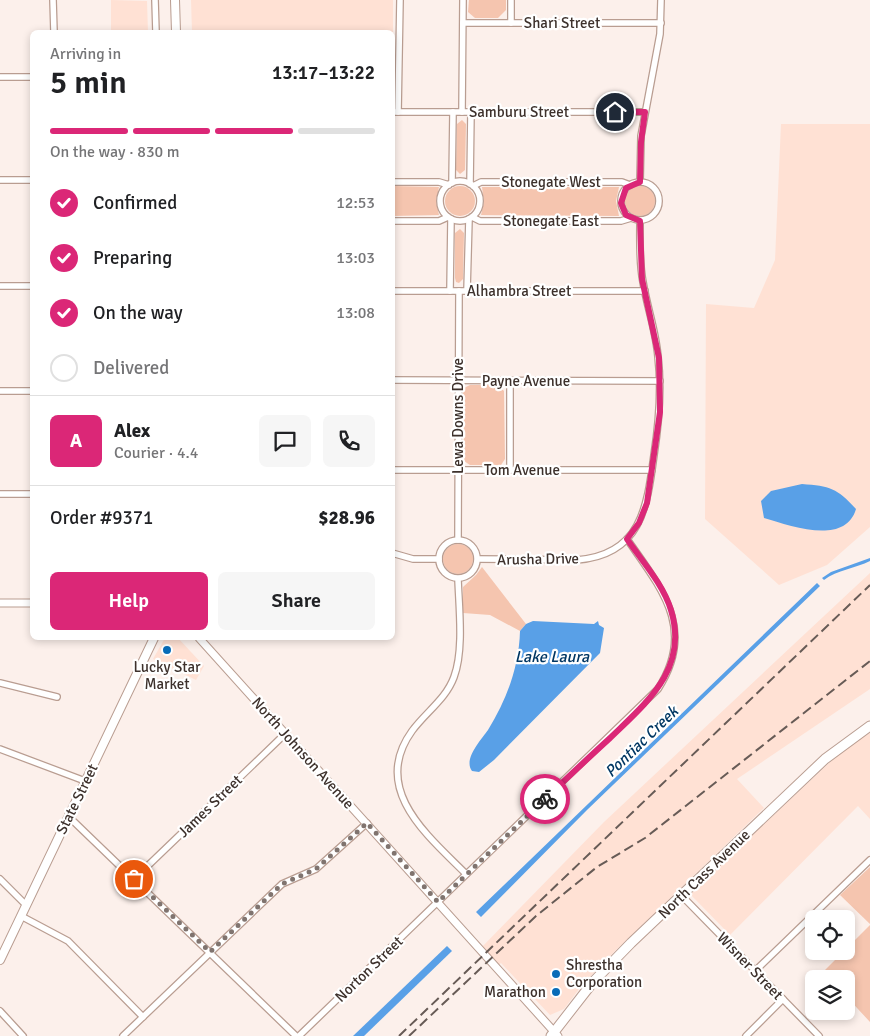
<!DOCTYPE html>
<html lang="en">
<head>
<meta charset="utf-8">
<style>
	:root { --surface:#fff; --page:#f6f6f6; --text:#202124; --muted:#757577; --line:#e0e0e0; --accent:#db2777 }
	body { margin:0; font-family:Signika,sans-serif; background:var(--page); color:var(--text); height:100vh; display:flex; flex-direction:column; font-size:19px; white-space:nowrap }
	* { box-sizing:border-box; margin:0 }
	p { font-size:16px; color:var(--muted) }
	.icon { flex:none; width:28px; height:28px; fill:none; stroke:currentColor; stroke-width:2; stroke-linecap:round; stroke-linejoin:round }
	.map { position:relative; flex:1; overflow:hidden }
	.details { position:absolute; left:30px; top:30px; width:365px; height:610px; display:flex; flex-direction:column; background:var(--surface); border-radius:8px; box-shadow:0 2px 8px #0003 }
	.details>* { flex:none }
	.tools { position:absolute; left:805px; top:910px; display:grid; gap:10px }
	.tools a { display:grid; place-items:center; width:50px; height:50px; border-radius:8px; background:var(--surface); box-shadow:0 2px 8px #0003; font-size:25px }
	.pin { position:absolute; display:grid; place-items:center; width:42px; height:42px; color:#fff; margin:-21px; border:2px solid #fff; border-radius:50%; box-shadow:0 1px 5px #0007 }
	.courier { position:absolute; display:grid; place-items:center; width:50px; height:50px; margin:-25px; border:4px solid #db2777; border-radius:50%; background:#fff; color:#222; box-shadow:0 1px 6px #0007 }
	.overview em { font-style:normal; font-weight:600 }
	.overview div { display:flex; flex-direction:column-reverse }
	.overview { display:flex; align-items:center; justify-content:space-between; height:85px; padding:0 20px }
	h1 { font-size:32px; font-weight:600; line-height:38px }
	.bar { display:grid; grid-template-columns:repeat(4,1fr); gap:8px 5px; align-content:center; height:60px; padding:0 20px }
	.bar i { height:6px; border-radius:4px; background:var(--line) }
	.bar .active { background:var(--accent) }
	.bar p { grid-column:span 4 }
	.line { display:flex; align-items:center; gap:12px; padding:0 20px; border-top:1px solid var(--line) }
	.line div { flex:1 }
	.round { display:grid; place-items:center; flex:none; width:52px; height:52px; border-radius:8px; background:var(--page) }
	ol { padding:0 20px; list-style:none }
	li { display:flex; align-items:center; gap:15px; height:55px }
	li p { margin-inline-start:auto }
	li .icon { padding:5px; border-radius:50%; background:var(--accent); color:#fff; stroke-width:4 }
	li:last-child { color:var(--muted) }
	li i { width:28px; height:28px; border:2px solid var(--line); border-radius:50% }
	.cta { display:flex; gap:10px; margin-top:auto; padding:10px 20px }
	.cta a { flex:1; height:58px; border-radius:8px; background:var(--accent); color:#fff; font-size:20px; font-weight:600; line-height:58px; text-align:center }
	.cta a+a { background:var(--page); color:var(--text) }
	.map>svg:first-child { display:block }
</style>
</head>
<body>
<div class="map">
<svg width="870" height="1036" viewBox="0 0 870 1036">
	<rect width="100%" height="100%" fill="#fcf0eb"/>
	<g fill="#ffe1d4">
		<path d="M111,0l36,1 1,31h-37z"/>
		<path d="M191,0h202v39l-1,-7h-200z"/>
		<path d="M781,124h89v403l-43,38 -48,20 -74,-66 1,-215 48,4 21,-48z"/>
		<path d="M870,573v116l-133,90 27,29 -148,142 -33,34 -19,25 -14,6 -49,-52 -5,4 -16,-18 124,-127z"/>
		<path d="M165,638h13l26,28 -8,14 -43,-21z"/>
		<path d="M870,733v86l-12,-13 -128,129 -40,-41 154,-145z"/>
	</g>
	<g fill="#f5c5af">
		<path d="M469,0h37v10l-8,8h-23l-7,-6z"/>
		<path d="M462,120l4,4 -1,46 -5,4 -4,-4 1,-46z"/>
		<path d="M393,186l46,1 -3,14 3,14 -46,1z"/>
		<circle cx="640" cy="201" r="15"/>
		<circle cx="460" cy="201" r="15"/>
		<path d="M619,187l-3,14 3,15 -138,-1 3,-13 -2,-15z"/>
		<path d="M460,229l4,4 -1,46 -4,4 -3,-1 -1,-4v-45z"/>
		<path d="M470,385h28l6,6 1,68 -4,6h-31l-6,-4 -1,-68 1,-5z"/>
		<circle cx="458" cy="559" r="15"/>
		<path d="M482,567l44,57 -6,7 -30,-16 -27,-2v-26l13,-12z"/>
		<path d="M870,867v57l-30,-29z"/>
		<path d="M870,925v97l-24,-26v-17h-16l-7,-7z"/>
	</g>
	<g fill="#59a0e7">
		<path d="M802,484c28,2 35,4 54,25 -11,37 -65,17 -92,9l-3,-17 10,-10z"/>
		<path d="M870,558v3c-14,7 -33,9 -46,19l-2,-2 9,-6z"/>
		<path d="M817,583l3,3 -233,224 -106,107 -5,-5z"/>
		<path d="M533,621l61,3 4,-3 1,4 5,3 -4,25 -106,107 -15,12 -7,-1c-9,-12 9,-31 16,-41 19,-31 31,-63 32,-99l6,-7z"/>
		<path d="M447,946l5,5 -88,85h-11z"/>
	</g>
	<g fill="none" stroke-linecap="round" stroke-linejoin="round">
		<defs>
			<g id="minor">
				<path d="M53,0l1,32"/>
				<path d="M155,0l1,32"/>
				<path d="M463,23h198"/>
				<path d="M511,23v-23"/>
				<path d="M0,77h32"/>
				<path d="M392,112h253"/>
				<path d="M398,112l2,-112"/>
				<path d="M462,112l1,-112"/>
				<path d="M0,180h32"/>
				<circle cx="460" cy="201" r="20"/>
				<circle cx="640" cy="201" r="19"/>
				<path d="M392,182h47l10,3"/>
				<path d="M640,182l1,-46 19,-102 1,-34"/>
				<path d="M452,183l1,-71"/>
				<path d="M470,184l1,-72"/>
				<path d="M473,186l8,-4h141l8,3"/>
				<path d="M472,217l8,4h141l10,-3"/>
				<path d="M392,221h47l9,-4"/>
				<path d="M0,286h32"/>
				<path d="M392,291h253"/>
				<path d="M450,291l1,-72"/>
				<path d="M467,291l2,-72"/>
				<path d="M392,380l268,1"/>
				<path d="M510,381v89"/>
				<path d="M0,391h32"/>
				<path d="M392,470h260"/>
				<path d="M0,494h32"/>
				<circle cx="458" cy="559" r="19"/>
				<path d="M458,540l1,-249"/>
				<path d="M392,553l21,6h26"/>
				<path d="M478,559l99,1c64,-5 70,-52 77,-105 5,-33 8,-65 4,-98 -2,-26 -11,-50 -15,-75 -4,-20 -3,-41 -3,-61"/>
				<path d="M458,579c1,29 6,71 -4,98 -8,22 -28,35 -42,54 -42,58 16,105 54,143"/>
				<path d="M0,683l57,14"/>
				<path d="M0,749l85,32"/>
				<path d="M68,816l228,220"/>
				<path d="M0,879l26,26"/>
				<path d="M134,879l152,-146"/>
				<path d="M682,896l137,140"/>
				<path d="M21,916l47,25 75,76"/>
				<path d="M755,971l115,-111"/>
				<path d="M0,1011l23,25"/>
				<path d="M123,1036l159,-152 34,-15 51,-46"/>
				<path d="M299,1036l359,-347c39,-60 3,-101 -31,-150"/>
				<path d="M746,1036l37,-37"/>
			</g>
			<g id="tertiary">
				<path d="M0,603h32"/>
				<path d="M199,638l359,398"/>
			</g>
			<g id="secondary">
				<path d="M175,0l1,32"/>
				<path d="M0,960l154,-322"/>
			</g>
			<path id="primary" d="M551,1036l42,-54 38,-39 194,-184 45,-33"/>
		</defs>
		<use href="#minor" stroke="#b99d91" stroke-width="8"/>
		<use href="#tertiary" stroke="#b99d91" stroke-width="9"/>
		<use href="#secondary" stroke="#b99d91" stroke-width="10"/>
		<use href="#primary" stroke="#b99d91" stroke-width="11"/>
		<use href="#minor" stroke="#fff" stroke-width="5.5"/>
		<use href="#tertiary" stroke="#fff" stroke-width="7"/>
		<use href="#secondary" stroke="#fff" stroke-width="8"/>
		<use href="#primary" stroke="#fff" stroke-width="9"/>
		<g stroke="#675b56" stroke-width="2" stroke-dasharray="10 5" stroke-linecap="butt">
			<path d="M399,1036l471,-451"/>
			<path d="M409,1036l127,-120 61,-49 48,-29 225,-177"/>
		</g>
	</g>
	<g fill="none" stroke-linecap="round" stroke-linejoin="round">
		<path stroke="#80746f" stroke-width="5" stroke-dasharray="0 9" d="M134,879l76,73 72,-68 34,-15 51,-46 71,79 107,-103"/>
		<path stroke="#db2777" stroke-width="6" d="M545,799c21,-20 42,-40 64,-60 38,-37 80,-70 62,-129 -8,-26 -29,-49 -44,-71l12,-16 8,-20 13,-91 -1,-54 -17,-79 -2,-58 -14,-6 -5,-12 5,-15 14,-6 1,-40 4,-30h-30"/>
	</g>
	<g fill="#096cb8" stroke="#fff" stroke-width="2">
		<circle cx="167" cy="650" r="5"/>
		<circle cx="556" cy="974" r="5"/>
		<circle cx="556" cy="992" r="5"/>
	</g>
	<g text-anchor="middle" stroke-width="4.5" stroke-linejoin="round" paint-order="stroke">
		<g font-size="15" fill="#3d312c" stroke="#fff">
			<text x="562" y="28">Shari Street</text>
			<text x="519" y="117">Samburu Street</text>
			<text x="551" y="187">Stonegate West</text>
			<text x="551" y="226">Stonegate East</text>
			<text x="519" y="296">Alhambra Street</text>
			<text x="526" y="386">Payne Avenue</text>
			<text transform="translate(458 416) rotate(-90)" y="5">Lewa Downs Drive</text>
			<text x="522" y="475">Tom Avenue</text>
			<text transform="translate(538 559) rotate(-1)" y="5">Arusha Drive</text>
			<text transform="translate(303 753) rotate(48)" y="5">North Johnson Avenue</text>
			<text transform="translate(77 799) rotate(-64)" y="5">State Street</text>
			<text transform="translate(210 806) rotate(-44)" y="5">James Street</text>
			<text transform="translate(704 874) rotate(-44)" y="5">North Cass Avenue</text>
			<text transform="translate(750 966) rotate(46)" y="5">Wisner Street</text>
			<text transform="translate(369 969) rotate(-44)" y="5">Norton Street</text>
		</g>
		<g font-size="15" fill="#3d312c" stroke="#fff">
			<text x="167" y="672">Lucky Star<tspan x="167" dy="17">Market</tspan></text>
			<text x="566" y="970" text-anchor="start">Shrestha<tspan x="566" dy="17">Corporation</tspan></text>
			<text x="546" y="997" text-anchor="end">Marathon</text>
		</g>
		<g font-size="16" font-style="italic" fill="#003662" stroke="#fff">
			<text x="552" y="662">Lake Laura</text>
			<text transform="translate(641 741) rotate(-44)" y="6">Pontiac Creek</text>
		</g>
	</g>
</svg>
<div class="tools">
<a><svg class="icon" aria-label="locate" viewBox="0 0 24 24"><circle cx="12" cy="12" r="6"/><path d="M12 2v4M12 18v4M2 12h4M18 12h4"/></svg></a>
<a><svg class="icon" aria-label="layers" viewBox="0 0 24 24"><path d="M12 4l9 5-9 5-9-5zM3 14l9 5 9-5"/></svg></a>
</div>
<div class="pin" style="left:134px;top:879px;background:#ea580c"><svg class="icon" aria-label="bag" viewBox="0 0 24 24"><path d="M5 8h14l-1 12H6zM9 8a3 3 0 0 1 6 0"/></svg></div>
<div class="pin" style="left:615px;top:112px;background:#1f2937"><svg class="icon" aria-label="home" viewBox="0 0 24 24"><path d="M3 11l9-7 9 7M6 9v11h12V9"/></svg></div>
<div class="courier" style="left:545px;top:799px"><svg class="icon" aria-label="bike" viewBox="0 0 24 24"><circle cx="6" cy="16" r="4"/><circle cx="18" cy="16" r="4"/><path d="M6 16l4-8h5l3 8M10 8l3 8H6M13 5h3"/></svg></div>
<section class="details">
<div class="overview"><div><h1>5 min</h1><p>Arriving in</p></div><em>13:17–13:22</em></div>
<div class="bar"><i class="active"></i><i class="active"></i><i class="active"></i><i></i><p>On the way · 830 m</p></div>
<ol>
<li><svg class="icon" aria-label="check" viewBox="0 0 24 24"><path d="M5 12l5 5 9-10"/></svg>Confirmed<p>12:53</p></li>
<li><svg class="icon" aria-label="check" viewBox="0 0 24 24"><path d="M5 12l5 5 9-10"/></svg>Preparing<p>13:03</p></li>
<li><svg class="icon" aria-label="check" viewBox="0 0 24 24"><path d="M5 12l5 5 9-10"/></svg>On the way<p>13:08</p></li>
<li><i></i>Delivered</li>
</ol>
<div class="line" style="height:90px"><b class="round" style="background:var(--accent);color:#fff">A</b><div><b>Alex</b><p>Courier · 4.4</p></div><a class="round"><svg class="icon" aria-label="chat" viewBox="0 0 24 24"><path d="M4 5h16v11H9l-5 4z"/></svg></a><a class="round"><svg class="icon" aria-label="phone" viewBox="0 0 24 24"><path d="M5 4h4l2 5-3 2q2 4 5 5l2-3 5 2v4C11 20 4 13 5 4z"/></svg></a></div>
<div class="line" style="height:65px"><div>Order #9371</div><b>$28.96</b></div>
<div class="cta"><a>Help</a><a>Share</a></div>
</section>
</div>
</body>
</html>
